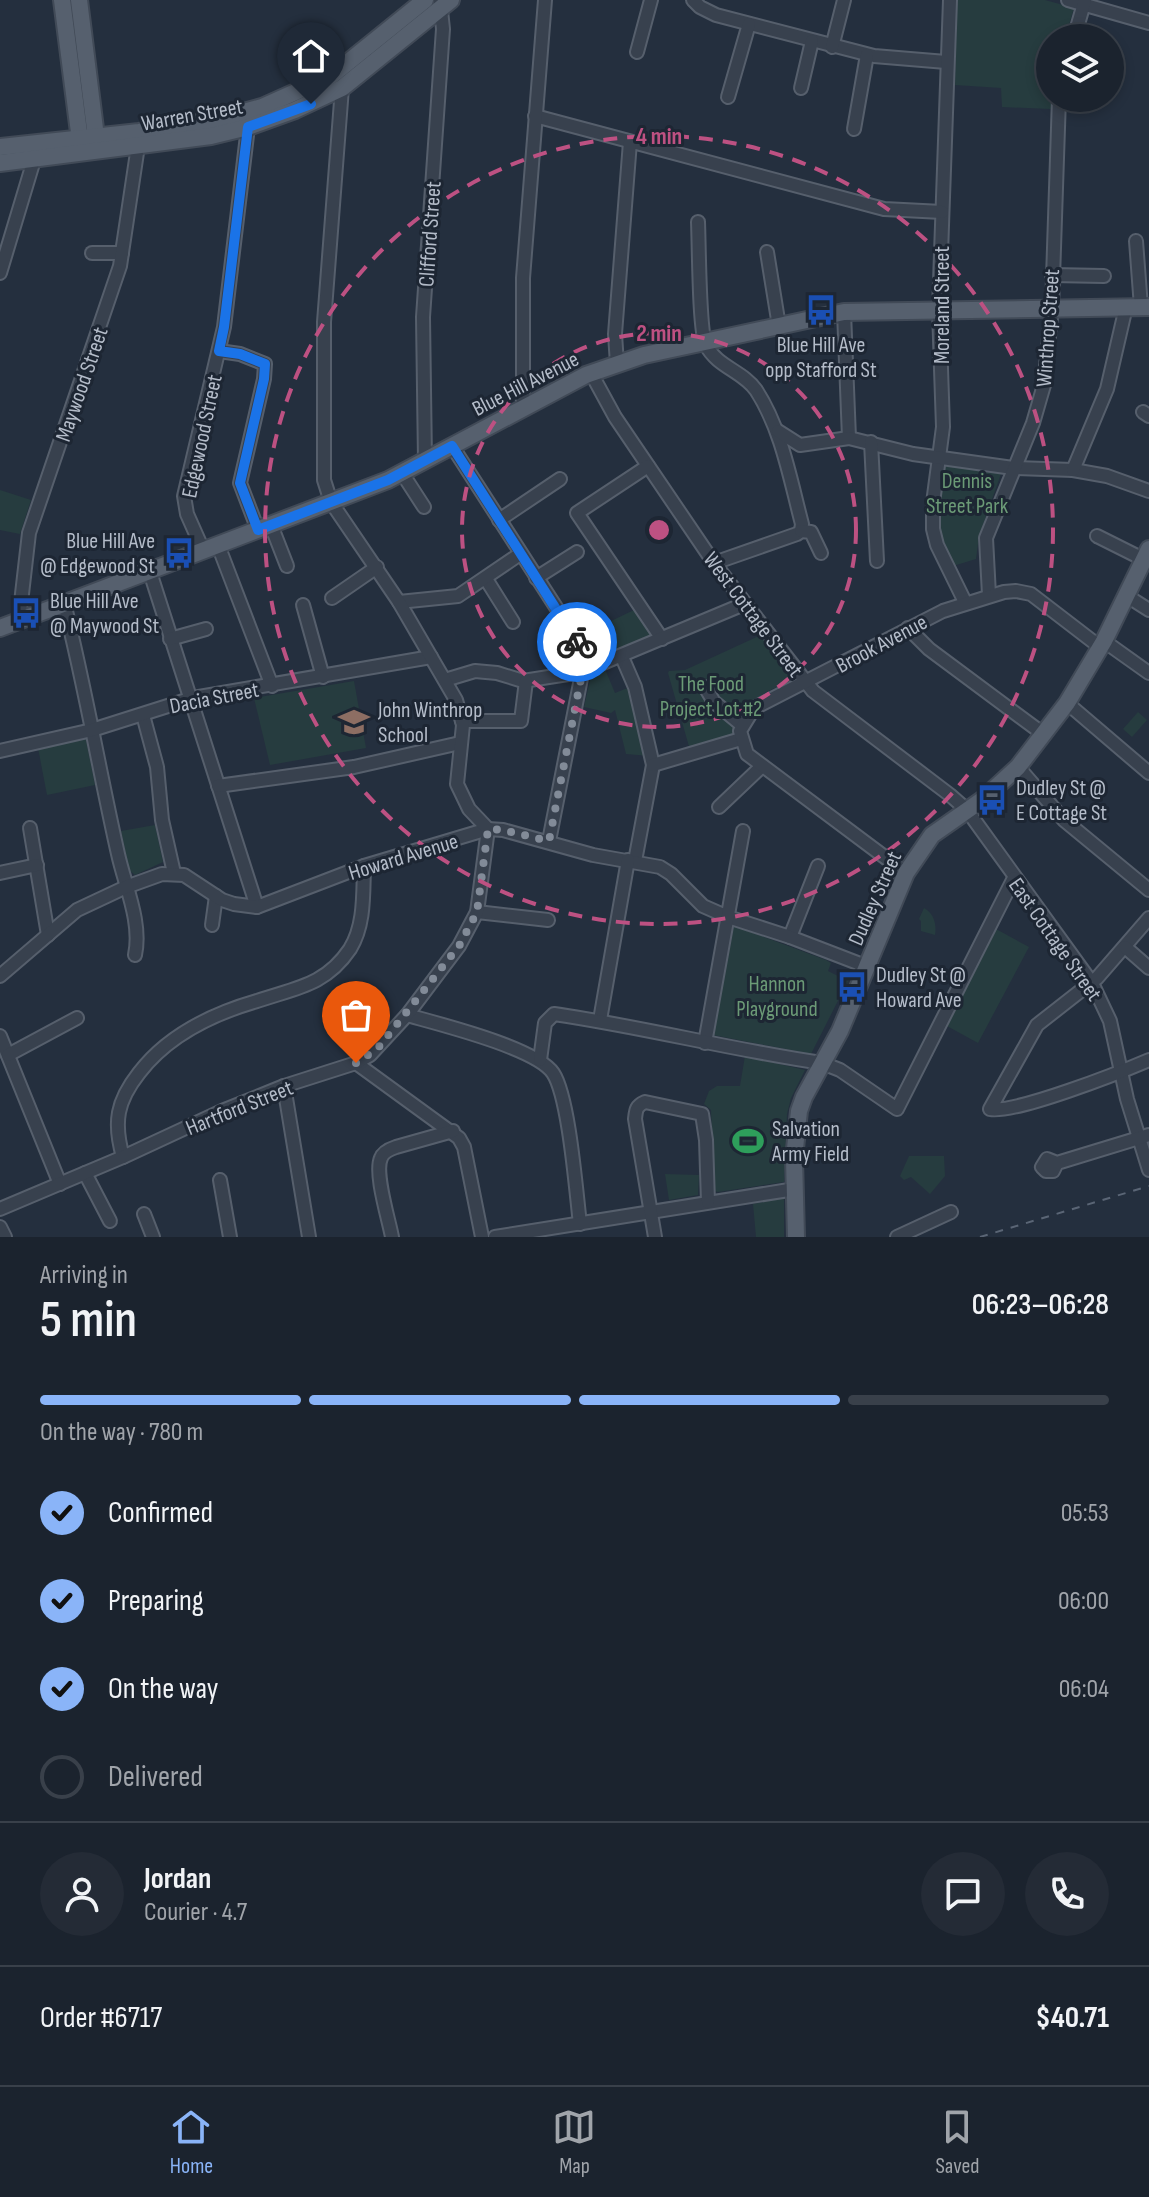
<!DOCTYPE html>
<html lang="en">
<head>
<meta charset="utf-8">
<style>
	:root { --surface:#1b232e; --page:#242b36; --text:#f1f3f6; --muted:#a0a4aa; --line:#39404a; --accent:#8ab4f8 }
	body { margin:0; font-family:"Sofia Sans Condensed",sans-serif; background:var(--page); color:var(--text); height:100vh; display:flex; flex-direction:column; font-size:30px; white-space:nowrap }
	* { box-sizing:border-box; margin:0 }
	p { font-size:26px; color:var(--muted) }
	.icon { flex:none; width:44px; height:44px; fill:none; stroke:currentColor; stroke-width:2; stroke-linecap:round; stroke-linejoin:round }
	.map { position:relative; height:1237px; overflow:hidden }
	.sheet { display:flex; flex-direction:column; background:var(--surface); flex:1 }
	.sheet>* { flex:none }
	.controls { position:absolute; left:1036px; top:24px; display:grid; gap:16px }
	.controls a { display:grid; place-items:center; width:88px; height:88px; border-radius:50%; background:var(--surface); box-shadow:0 4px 12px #0003,0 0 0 2px var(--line); font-size:40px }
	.pin { position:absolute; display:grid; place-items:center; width:68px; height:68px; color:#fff; margin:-82px -34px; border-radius:50% 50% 50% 0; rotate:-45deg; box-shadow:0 0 8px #0007 }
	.pin .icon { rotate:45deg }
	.courier { position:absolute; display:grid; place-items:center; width:80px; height:80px; margin:-40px; border:6px solid #1a73e8; border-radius:50%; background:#fff; color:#222; box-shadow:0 2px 10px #0007 }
	.overview em { font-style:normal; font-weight:600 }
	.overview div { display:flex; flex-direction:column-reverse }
	.overview { display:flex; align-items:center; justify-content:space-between; height:136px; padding:0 40px }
	h1 { font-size:52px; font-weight:600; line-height:60px }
	.bar { display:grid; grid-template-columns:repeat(4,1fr); gap:12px 8px; align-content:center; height:96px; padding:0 40px }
	.bar i { height:10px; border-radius:6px; background:var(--line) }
	.bar .on { background:var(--accent) }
	.bar p { grid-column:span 4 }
	.line { display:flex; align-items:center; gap:20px; padding:0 40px; border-top:2px solid var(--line) }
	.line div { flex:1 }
	.round { display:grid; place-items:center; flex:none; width:84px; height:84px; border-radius:42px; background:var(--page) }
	ol { padding:0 40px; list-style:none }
	li { display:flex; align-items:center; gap:24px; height:88px }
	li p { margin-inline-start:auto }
	li .icon { padding:8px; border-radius:50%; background:var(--accent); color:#111; stroke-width:4 }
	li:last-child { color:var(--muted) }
	li i { width:44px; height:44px; border:4px solid var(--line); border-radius:50% }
	.dock { display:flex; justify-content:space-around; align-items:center; height:112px; border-top:2px solid var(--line); background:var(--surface); font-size:22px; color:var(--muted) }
	.dock a { display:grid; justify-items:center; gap:4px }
	.dock .on { color:var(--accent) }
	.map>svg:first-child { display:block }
</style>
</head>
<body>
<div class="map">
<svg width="1149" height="1237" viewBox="0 0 1149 1237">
	<rect width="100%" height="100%" fill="#242f3e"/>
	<g fill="#263c3f">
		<path d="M957,0h88l29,8 -9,30h-15l1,71 -49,-2 -1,-19 -46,-3z"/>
		<path d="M943,463l59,8 -23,65 -3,23 -23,7 -16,-41z"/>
		<path d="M0,490l31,10 -11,34 -20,-4z"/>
		<path d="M634,610l18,25 -54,22 -14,-23z"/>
		<path d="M761,635l32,44c-33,17 -50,19 -59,59l-44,12 -22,-77 1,-2 16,-1z"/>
		<path d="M605,669l10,24 15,-6 19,69 -23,-2 -11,-44 -4,3 -27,-6 7,-31z"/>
		<path d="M354,681l12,67 -96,17 -16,-67z"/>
		<path d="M1138,712l9,8 -15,17 -9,-8z"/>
		<path d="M86,739l9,46 -48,10 -9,-47z"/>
		<path d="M155,825l8,37 -28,13 -6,-5 -8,-39z"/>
		<path d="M924,908c10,5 13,17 11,27l-14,-4v-10l-2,-2z"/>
		<path d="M734,926l92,34 5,3 -3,8 20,10 -37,73 -98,-19z"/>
		<path d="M996,929l33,18 -51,96 -31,-17z"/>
		<path d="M745,1056l60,14 -14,28 -4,16 -3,68 -66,10 -4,-1 -3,-81 -7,-6 5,-13 8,-5h23z"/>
		<path d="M909,1156h35l1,20 -15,18 -19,-17 -7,3 -4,-4z"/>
		<path d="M665,1174l34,1 -1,20 -29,5z"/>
		<path d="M784,1198v39h-28l-3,-33z"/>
	</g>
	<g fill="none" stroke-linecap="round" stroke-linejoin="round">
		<defs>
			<g id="minor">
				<path d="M693,0l7,7 16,8 158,41 72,6"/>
				<path d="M950,0l-11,310 4,117 -10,76v26l4,16 28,57"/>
				<path d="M1068,0l81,23"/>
				<path d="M1074,38l11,-38"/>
				<path d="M832,47l12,-47"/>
				<path d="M637,52l14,-52"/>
				<path d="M801,88l11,-47"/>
				<path d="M728,97l21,-73"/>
				<path d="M535,116l349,93 58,3"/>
				<path d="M854,129l13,-74"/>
				<path d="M698,222c1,21 1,110 8,123 11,22 37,26 50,45 26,40 34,89 46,134l-1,7 -4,3 -83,29"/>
				<path d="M1136,241l5,66"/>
				<path d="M767,252l12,74"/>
				<path d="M92,253h30"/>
				<path d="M0,273l34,-113"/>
				<path d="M1052,275l52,1"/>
				<path d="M844,312l5,126"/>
				<path d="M219,351l21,3 25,10 -1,15 -24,104 18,47"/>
				<path d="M617,364l-2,-30 15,-192"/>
				<path d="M591,373l24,44 99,146 99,128 137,104 17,15 125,173 18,38 17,78 22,71"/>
				<path d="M523,408v-130l22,-278"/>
				<path d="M1143,412l6,4"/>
				<path d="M778,431l22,14 49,-7 64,16 100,14 60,2 34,6 42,15"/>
				<path d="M871,442l6,119"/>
				<path d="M452,446l109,169 16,27 7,21 -35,178"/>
				<path d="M425,461l-2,-144 20,-288 -3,-28"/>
				<path d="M648,466l-71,47 85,126"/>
				<path d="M1073,470l34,-81 19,-82"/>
				<path d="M402,473l22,34"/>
				<path d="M499,520l61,-41"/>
				<path d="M271,525l16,41"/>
				<path d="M801,531l10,1 10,21"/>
				<path d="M1097,536l46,23"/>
				<path d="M218,545l54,141"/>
				<path d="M203,550l-16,-36 -3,-18 40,-169 24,-200"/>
				<path d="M150,572l107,335"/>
				<path d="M536,578l41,-26"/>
				<path d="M486,579l27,43"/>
				<path d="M989,595l-3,-57 47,-115 11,-38 8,-77 7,-210"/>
				<path d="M1127,596l22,14"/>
				<path d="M332,598l45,-31"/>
				<path d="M399,602l59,-6 62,-42"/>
				<path d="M64,603c21,83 35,167 54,251 7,32 24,68 17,101"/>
				<path d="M303,605l20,72"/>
				<path d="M19,620l10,-87 91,-267 18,-120"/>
				<path d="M908,628l21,21 113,84"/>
				<path d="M170,639l36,-10"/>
				<path d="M1104,641l45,32"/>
				<path d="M622,657l13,30 18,78 -18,96"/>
				<path d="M445,680l30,-9 22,2 26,8 58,-9 163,-68"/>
				<path d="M705,687l9,15 28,23"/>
				<path d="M1067,703l82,70"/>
				<path d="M143,715l14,52 5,53 12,53"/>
				<path d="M462,721h59l5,-40"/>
				<path d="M0,751l92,-21 101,-32 238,-41"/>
				<path d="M653,765l88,-26"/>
				<path d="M1018,767l46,53 85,70"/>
				<path d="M218,786l136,-19 106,-24"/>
				<path d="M719,807l43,-41"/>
				<path d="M30,828l18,107"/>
				<path d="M0,873l37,-8"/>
				<path d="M906,873l-159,-119 -7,-23 14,-23 189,-97 61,-19 12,-1 15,3 69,53"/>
				<path d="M477,912l71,8"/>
				<path d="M1149,918l-52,60 -60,47 -47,84c25,5 131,-37 159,-49"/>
				<path d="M212,925l4,-29"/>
				<path d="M790,937l28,-71"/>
				<path d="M1125,947l24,21"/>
				<path d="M0,976l77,-66 49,-23 36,-13 22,1 38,25 12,4 23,3 107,-41 124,-37 15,1 90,25 67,12 11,7 32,32 25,11 62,20 78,30"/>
				<path d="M407,1015c32,9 129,33 146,58 16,24 23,118 27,151"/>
				<path d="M600,1020l28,-160"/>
				<path d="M0,1036l60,148"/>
				<path d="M705,1043l38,-212"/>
				<path d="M8,1055l69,-37"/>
				<path d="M540,1060l5,-37 9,-9c90,13 178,36 268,49l18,7 57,39 117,-231"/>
				<path d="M356,1063l103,75 5,9 18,90"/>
				<path d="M284,1086l25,151"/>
				<path d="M123,1157c-10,-35 -6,-56 16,-84 29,-38 73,-59 118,-72 38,-13 68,-15 93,-52 15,-24 13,-55 14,-83"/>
				<path d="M1057,1163l-4,8h-7l-4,-4 5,-8 10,4 92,-28"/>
				<path d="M85,1173l25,48"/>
				<path d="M220,1180l10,57"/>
				<path d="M0,1209l123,-52 99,-46 62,-25 72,-23 14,-8 37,-40 52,-69 18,-34 11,-83 -19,-20 -12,-25 6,-59 -7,-25 -57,-98 -68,-100 -7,-22v-158l18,-234"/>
				<path d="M144,1214l9,23"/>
				<path d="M0,1227l5,10"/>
				<path d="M392,1237c-3,-17 -18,-64 -11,-79 2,-6 9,-9 15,-11l57,-16"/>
				<path d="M495,1237l300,-48"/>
				<path d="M655,1237l-20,-118c1,-9 1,-13 10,-17l57,12 4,26 2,62"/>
				<path d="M897,1237l54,-25"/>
			</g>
			<g id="major">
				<path d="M62,0l19,148"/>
				<path d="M79,0l18,145"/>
				<path d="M0,147l139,-15 76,-12 47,-13 69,-31 94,-76"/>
				<path d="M0,163l211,-27 37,-9 47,-17 47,-22 109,-88"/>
				<path d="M0,628l388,-148 198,-105 58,-20 200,-43 305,-5"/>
				<path d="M796,1237l-2,-79 5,-47 5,-14 36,-66 66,-158 26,-38 50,-35 36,-33 49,-64 37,-62 45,-92"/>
			</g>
		</defs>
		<use href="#minor" stroke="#565f6c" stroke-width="16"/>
		<use href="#major" stroke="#414a57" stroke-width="20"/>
		<use href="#minor" stroke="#38414e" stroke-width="12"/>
		<use href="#major" stroke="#56606e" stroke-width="16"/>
		<path stroke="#5a6575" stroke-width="2" stroke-dasharray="8 8" stroke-linecap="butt" d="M980,1237l169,-51"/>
	</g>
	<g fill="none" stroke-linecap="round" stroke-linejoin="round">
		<path stroke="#828b98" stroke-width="8" stroke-dasharray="0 14.4" d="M356,1063l22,-15 81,-102 18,-34 11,-83 15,1 46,11 35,-178 -7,-21"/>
		<path stroke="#1a73e8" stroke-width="10" d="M311,104l-63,23 -24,200 -5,24 21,3 25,10 -1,15 -24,104 18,47 130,-50 64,-34 125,196"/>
	</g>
	<g fill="none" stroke="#bd5182" stroke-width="4" stroke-dasharray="14 10">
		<circle cx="659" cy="530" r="197"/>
		<circle cx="659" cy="530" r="394"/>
	</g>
	<defs>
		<symbol id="bus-bare" viewBox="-9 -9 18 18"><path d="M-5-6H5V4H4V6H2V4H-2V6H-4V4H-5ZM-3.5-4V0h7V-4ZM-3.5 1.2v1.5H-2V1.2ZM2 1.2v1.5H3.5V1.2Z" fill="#1a4fb4" stroke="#1d2633" stroke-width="2.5" paint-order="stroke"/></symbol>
		<symbol id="school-bare" viewBox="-9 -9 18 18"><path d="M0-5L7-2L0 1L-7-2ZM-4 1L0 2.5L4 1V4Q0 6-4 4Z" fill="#8d6e63" stroke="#1d2633" stroke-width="2.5" paint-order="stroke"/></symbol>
		<symbol id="stadium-bare" viewBox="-9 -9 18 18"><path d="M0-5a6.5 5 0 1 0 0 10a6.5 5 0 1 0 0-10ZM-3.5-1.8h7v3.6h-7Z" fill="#2e9e5b" stroke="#1d2633" stroke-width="2.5" paint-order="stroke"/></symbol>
	</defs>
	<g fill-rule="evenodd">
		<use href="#bus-bare" x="799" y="288" width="44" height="44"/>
		<use href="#bus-bare" x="157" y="531" width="44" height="44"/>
		<use href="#bus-bare" x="4" y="591" width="44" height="44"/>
		<use href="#school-bare" x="332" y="700" width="44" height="44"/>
		<use href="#bus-bare" x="970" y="778" width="44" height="44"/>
		<use href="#bus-bare" x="830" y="965" width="44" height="44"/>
		<use href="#stadium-bare" x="726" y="1119" width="44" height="44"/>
	</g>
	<g text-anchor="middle" stroke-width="6" stroke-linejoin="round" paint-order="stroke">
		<g font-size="22" fill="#b4bcc9" stroke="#1d2633">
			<text transform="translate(192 114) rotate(-10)" y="8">Warren Street</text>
			<text transform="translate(429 234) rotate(-86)" y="8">Clifford Street</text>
			<text transform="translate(941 305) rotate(-90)" y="8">Moreland Street</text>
			<text transform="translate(1047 328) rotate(-86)" y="8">Winthrop Street</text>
			<text transform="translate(525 383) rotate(-27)" y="8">Blue Hill Avenue</text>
			<text transform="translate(81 384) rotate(-71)" y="8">Maywood Street</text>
			<text transform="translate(201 436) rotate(-78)" y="8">Edgewood Street</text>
			<text transform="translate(754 614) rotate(53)" y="8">West Cottage Street</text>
			<text transform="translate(881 643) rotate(-28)" y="8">Brook Avenue</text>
			<text transform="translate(214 697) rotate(-11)" y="8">Dacia Street</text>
			<text transform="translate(403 856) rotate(-17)" y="8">Howard Avenue</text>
			<text transform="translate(874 898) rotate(-66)" y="8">Dudley Street</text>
			<text transform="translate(1056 939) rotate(55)" y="8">East Cottage Street</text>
			<text transform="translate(239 1107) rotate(-22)" y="8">Hartford Street</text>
		</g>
		<g font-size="22" fill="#b4bcc9" stroke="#1d2633" text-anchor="start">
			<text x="821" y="352" text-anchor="middle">Blue Hill Ave<tspan x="821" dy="25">opp Stafford St</tspan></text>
			<text x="155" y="548" text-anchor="end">Blue Hill Ave<tspan x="155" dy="25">@ Edgewood St</tspan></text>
			<text x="50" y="608">Blue Hill Ave<tspan x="50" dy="25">@ Maywood St</tspan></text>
			<text x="378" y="717">John Winthrop<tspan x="378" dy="25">School</tspan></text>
			<text x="1016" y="795">Dudley St @<tspan x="1016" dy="25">E Cottage St</tspan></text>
			<text x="876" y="982">Dudley St @<tspan x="876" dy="25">Howard Ave</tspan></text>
			<text x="772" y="1136">Salvation<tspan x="772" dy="25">Army Field</tspan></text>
		</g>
		<g font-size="22" fill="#6b9a76" stroke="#1d2633">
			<text x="967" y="488">Dennis<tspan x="967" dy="25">Street Park</tspan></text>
			<text x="711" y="691">The Food<tspan x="711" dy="25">Project Lot #2</tspan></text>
			<text x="777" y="991">Hannon<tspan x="777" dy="25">Playground</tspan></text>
		</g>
	</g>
	<circle cx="659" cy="530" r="12" fill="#bd5182" stroke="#1d2633" stroke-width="4"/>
	<g font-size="24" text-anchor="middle" font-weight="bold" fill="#bd5182" stroke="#1d2633" stroke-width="6" stroke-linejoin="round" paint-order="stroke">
		<text x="659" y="144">4 min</text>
		<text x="659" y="341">2 min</text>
	</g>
</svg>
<div class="controls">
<a><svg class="icon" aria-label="layers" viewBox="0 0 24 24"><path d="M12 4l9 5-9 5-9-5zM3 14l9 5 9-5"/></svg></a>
</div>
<div class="pin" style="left:356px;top:1063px;background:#ea580c"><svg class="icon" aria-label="bag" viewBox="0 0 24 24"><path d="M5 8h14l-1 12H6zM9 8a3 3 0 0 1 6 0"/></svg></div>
<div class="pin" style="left:311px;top:104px;background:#1f2937"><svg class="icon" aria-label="home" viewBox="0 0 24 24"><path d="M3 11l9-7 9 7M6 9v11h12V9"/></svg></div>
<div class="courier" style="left:577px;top:642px"><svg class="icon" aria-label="bike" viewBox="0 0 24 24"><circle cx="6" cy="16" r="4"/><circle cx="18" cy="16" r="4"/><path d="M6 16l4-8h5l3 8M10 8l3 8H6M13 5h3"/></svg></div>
</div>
<section class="sheet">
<div class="overview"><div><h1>5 min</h1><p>Arriving in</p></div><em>06:23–06:28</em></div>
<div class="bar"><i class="on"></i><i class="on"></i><i class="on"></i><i></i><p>On the way · 780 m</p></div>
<ol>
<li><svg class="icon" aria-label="check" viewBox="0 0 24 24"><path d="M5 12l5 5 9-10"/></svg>Confirmed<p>05:53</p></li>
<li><svg class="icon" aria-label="check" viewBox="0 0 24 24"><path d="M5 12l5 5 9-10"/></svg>Preparing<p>06:00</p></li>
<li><svg class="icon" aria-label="check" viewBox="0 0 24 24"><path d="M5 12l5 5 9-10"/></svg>On the way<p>06:04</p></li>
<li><i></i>Delivered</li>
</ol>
<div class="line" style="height:144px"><a class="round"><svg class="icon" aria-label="person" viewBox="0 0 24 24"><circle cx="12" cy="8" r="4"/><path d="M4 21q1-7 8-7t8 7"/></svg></a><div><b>Jordan</b><p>Courier · 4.7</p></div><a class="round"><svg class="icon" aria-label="chat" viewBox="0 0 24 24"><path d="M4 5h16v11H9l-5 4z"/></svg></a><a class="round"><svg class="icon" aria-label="phone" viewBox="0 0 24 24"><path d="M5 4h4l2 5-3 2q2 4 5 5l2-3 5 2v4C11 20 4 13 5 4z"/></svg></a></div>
<div class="line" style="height:104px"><div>Order #6717</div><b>$40.71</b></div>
</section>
<nav class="dock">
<a class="on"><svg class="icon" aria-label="home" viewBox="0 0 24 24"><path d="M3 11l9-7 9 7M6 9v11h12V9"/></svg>Home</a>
<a><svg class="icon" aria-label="map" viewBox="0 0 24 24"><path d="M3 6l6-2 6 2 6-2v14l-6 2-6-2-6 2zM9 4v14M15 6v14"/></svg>Map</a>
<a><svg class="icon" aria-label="saved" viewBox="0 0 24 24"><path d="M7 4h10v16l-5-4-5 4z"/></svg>Saved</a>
</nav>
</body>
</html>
